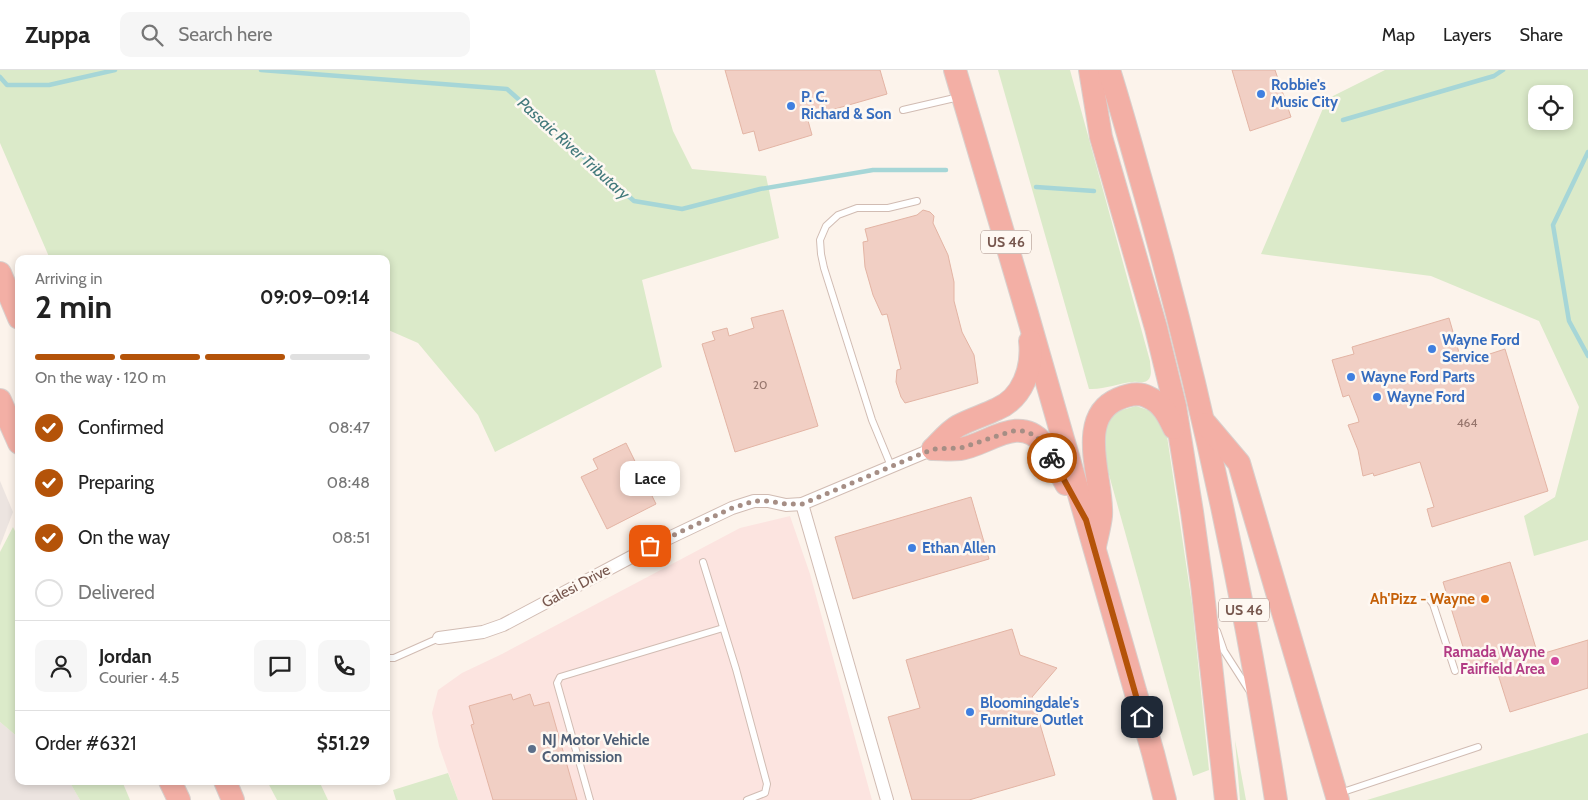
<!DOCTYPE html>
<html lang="en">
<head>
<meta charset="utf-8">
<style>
	:root { --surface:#fff; --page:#f6f6f6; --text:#222; --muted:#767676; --line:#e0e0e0; --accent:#b45309 }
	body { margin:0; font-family:Cabin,sans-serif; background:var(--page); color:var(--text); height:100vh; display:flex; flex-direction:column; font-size:19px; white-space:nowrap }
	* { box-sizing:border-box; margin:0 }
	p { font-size:16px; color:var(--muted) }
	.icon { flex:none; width:28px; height:28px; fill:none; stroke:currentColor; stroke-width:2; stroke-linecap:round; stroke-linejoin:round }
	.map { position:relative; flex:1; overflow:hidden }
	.side { position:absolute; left:15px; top:185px; width:375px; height:530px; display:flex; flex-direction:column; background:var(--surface); border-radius:10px; box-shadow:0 2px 8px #0003 }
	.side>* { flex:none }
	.tools { position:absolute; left:1528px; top:15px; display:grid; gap:10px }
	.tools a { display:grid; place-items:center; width:45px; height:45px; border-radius:10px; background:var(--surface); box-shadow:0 2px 8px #0003; font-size:25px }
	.pin { position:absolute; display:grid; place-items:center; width:42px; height:42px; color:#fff; margin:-21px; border-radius:10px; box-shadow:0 2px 8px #0006 }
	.courier { position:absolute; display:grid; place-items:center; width:50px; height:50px; margin:-25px; border:4px solid #b45309; border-radius:50%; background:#fff; color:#222; box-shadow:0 1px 6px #0007 }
	.bubble { position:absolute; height:35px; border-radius:10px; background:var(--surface); box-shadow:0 2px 8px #0003; font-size:16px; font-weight:800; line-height:35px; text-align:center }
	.overview em { font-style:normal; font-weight:800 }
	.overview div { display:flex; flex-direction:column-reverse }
	.overview { display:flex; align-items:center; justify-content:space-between; height:85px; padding:0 20px }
	h1 { font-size:32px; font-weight:800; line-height:38px }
	.bar { display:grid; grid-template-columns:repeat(4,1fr); gap:8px 5px; align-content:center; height:60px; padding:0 20px }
	.bar i { height:6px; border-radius:4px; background:var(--line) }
	.bar .active { background:var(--accent) }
	.bar p { grid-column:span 4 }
	.line { display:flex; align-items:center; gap:12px; padding:0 20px; border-top:1px solid var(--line) }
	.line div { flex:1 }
	.round { display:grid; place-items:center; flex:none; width:52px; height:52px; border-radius:10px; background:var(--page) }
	ol { padding:0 20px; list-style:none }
	li { display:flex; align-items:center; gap:15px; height:55px }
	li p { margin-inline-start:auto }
	li .icon { padding:5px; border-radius:50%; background:var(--accent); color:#fff; stroke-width:4 }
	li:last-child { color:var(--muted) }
	li i { width:28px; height:28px; border:2px solid var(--line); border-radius:50% }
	header { display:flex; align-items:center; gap:30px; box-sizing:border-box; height:70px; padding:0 25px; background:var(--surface); border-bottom:1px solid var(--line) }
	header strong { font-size:24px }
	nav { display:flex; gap:28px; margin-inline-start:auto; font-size:18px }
	.search { width:350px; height:45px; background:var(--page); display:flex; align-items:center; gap:12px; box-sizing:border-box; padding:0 18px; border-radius:10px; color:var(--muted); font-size:19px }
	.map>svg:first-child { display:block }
</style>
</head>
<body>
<header>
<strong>Zuppa</strong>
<div class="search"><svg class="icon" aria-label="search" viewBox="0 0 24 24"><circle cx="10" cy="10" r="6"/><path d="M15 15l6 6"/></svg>Search here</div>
<nav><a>Map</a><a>Layers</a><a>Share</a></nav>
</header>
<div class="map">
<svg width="1588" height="730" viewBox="0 0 1588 730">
	<rect width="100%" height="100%" fill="#fcf3eb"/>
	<path fill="#fce4e0" d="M790,446l20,58 62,226h-414l-19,-54 -7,-33 6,-23 24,-17 40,-19 238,-126z"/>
	<g fill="#ece4e0">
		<path d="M0,411l13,31 -13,34z"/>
		<path d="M0,652l19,16v43h50l11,19h-80z"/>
	</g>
	<g fill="#dbeac9" fill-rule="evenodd">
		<path d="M0,0h655l18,61 19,38 74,7 13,62 -137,42 20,87 -167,85 -17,-37 -60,-72 -32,-14v-70h-163l-4,-2 -54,-2 -5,4h-110l-50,-116z"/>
		<path d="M998,0h72l80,291c0,6 3,14 -2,19 -4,4 -10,1 -15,2 -15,1 -29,8 -44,7z"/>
		<path d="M1385,0h203v470l-54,16 -10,-40 31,-19 24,-90 -40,-86 -108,-45 -170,-22 66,-155zM1536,24h28v27h-28z"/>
		<path d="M1136,336l18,6 13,24 25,168 17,166 -16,6 -92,-330 1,-17 13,-17z"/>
		<path d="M13,457l6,12v199l-19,-16v-170z"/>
		<path d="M1588,663v67h-221z"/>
		<path d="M1235,670l11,60h-6z"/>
		<path d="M448,703l10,27h-62l-3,-10z"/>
		<path d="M69,711h53l8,19h-50z"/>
		<path d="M267,711h52l9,19h-51z"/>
	</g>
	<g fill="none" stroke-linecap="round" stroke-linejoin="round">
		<g stroke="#a6d6d7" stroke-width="4.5">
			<path d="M261,0l246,19 127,112 48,8 78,-20 113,-19h73"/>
			<path d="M0,7l7,8h42l66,-15"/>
			<path d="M1343,50l151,-44 9,-6"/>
			<path d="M1588,82l-35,73 16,96 19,35"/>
			<path d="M1036,117l58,4"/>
		</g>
	</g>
	<g fill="#f1cfc4" stroke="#e3b4a4">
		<path d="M725,0h155l7,24 -80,23 5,18 -53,16 -5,-20 -11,3z"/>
		<path d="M1232,0h43l16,47 -41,14z"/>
		<path d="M923,140l7,2 4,4 -1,7 15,32 6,27v19l8,31 12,23 4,28 -73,20 -4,-6 -5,-15 1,-12 4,-1 -14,-55 -5,1 -9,-20 -8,-28 -2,-25 5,-1 -3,-12 52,-14z"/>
		<path d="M783,240l35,116 -83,26 -33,-108 13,-4 -3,-8 15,-4 2,8 25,-8 -3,-10z"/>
		<path d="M1449,248l13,45 43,-14 43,142 -116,36 -5,-18 7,-2 -14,-45 -46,14 -1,-3 -10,3 -5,-26 -10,-25 11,-3 -1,-4 -9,-23 -6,2 -11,-37 22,-6 -2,-7z"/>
		<path d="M626,373l30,61 -49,25 -26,-52 17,-8 -5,-10z"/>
		<path d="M971,427l18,62 -136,40 -18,-62z"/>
		<path d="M1510,492l28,93 50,-15v48l-78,24 -14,-44 -24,8 -29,-94z"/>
		<path d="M1012,559l8,26 37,13 -25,29 23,78 -86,25h-57l-24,-83 32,-9 -14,-48z"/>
		<path d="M511,624l2,6 17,-6 4,12 15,-4 28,98h-84l-22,-75 3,-1 -5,-18z"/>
	</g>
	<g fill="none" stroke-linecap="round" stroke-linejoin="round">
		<defs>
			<g id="lane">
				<path d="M903,40l56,-13"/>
				<path d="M891,396l-19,-46 -48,-152 -3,-14 -1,-14 6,-14 12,-11 19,-7h31l29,-7"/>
				<path d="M703,492l33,107 31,115 -2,9 -18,7"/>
				<path d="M1430,530l3,4 22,67"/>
				<path d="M1217,561l7,20 25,39"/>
				<path d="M386,588h8l45,-20"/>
				<path d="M1340,723l138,-46"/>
				<path d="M590,730l-33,-117 3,-6 163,-49"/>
			</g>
			<g id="street">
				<path d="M802,434l85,296"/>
				<path d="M439,568l44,-6 20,-7 147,-78 82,-39 22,-7h14l18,4 16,-1 131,-55"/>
			</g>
			<g id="highway">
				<path d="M955,0l72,243 126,440 12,47"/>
				<path d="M1090,0l11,67 55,191 19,78 17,106 10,72 24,216"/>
				<path d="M1109,0c13,41 24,82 36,124 56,199 99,401 131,606"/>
				<path d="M0,203l19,45"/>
				<path d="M0,330l19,43"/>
				<path d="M1206,354l33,39 99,337"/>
				<path d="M933,379c9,0 18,1 27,0 28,-4 58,-35 83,-6 10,12 16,28 23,41"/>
				<path d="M933,379c8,-8 16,-18 25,-23 13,-7 27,-11 39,-17 26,-11 36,-41 33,-68"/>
				<path d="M1095,476c2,-10 5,-20 6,-30 3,-34 -27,-98 17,-117 9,-4 21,-7 30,-2 14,6 20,18 26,31"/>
				<path d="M170,711l9,19"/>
				<path d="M225,711l8,19"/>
			</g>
		</defs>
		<use href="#lane" stroke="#d1bcb3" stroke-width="8"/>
		<use href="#street" stroke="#d1bcb3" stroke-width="14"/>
		<use href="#highway" stroke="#d9d0cd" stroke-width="24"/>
		<use href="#lane" stroke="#fff" stroke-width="6"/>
		<use href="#street" stroke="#fff" stroke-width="12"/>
		<use href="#highway" stroke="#f3afa5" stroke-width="22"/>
	</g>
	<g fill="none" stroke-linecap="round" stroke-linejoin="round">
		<path stroke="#a68e85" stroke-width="5" stroke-dasharray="0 9" d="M650,476l82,-38 22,-7h14l18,3h16l131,-55 28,-1 51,-17h12l10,4 9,8 9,15"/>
		<path stroke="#b45309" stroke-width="6" d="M1052,388l34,62 56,197"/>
	</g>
	<g fill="#3f7fe0" stroke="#fef8f2" stroke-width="2">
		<circle cx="1261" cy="24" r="5"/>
		<circle cx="791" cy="36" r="5"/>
		<circle cx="1432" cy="279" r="5"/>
		<circle cx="1351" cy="307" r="5"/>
		<circle cx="1377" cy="327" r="5"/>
		<circle cx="912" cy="478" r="5"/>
		<circle cx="970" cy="642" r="5"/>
	</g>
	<circle fill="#e8710a" stroke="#fef8f2" stroke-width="2" cx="1485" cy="529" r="5"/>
	<circle fill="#d1479c" stroke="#fef8f2" stroke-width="2" cx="1555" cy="591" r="5"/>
	<circle fill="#5c6f8a" stroke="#fef8f2" stroke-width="2" cx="532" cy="679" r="5"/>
	<g text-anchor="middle" stroke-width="5" stroke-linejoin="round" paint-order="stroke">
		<g font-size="12" fill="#96756c">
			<text x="760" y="319">20</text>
			<text x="1467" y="357">464</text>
		</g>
		<g fill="#fef8f2" stroke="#a0877f" stroke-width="1">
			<rect x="981" y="160.5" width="50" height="23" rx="4"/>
			<rect x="1219" y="528.5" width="50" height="23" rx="4"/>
		</g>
		<g font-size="14" font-weight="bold" fill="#77574e">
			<text x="1006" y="177">US 46</text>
			<text x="1244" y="545">US 46</text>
		</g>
		<g font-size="15" font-weight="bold" fill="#366cbe" stroke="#fef8f2" text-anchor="start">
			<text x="1271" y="20">Robbie's<tspan x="1271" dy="17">Music City</tspan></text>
			<text x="801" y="32">P. C.<tspan x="801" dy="17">Richard &amp; Son</tspan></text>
			<text x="1442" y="275">Wayne Ford<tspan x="1442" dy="17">Service</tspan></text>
			<text x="1361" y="312">Wayne Ford Parts</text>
			<text x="1387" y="332">Wayne Ford</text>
			<text x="922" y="483">Ethan Allen</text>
			<text x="980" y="638">Bloomingdale's<tspan x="980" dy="17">Furniture Outlet</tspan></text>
		</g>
		<g font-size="15" fill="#77574e" stroke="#fef8f2">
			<text transform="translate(576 516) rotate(-28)" y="5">Galesi Drive</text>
		</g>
		<g font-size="15" font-weight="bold" fill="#c56008" stroke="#fef8f2" text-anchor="end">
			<text x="1475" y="534">Ah'Pizz - Wayne</text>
		</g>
		<g font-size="15" font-weight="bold" fill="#b23c85" stroke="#fef8f2" text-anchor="end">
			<text x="1545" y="587">Ramada Wayne<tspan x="1545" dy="17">Fairfield Area</tspan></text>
		</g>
		<g font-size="15" font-weight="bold" fill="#4e5e75" stroke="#fef8f2" text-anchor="start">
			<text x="542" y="675">NJ Motor Vehicle<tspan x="542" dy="17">Commission</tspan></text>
		</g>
		<g font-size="16" font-style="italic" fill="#42797b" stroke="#fef8f2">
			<text transform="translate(574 78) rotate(42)" y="6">Passaic River Tributary</text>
		</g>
	</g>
</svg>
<div class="tools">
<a><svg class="icon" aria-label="locate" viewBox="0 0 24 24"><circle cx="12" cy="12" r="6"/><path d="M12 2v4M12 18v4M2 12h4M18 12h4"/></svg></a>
</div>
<div class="pin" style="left:650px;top:476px;background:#ea580c"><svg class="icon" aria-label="bag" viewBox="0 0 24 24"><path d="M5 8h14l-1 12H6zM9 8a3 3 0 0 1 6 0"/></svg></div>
<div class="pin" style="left:1142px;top:647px;background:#1f2937"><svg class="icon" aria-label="home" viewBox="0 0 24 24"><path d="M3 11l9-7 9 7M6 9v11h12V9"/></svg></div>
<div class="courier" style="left:1052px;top:388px"><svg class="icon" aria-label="bike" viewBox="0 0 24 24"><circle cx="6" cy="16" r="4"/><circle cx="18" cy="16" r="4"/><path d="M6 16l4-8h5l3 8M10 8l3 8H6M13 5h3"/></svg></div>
<div class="bubble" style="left:620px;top:391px;width:60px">Lace</div>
<section class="side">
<div class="overview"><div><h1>2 min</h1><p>Arriving in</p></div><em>09:09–09:14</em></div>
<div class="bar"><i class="active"></i><i class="active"></i><i class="active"></i><i></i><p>On the way · 120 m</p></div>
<ol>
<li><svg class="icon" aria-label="check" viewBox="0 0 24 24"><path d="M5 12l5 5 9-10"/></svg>Confirmed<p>08:47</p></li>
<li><svg class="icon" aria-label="check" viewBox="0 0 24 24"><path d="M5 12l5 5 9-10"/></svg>Preparing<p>08:48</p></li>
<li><svg class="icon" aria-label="check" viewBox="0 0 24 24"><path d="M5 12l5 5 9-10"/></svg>On the way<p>08:51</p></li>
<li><i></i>Delivered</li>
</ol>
<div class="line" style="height:90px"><a class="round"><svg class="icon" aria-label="person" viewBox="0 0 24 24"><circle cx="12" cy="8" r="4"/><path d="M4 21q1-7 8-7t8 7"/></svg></a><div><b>Jordan</b><p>Courier · 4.5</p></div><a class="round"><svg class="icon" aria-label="chat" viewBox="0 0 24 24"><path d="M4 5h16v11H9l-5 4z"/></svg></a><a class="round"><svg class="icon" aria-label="phone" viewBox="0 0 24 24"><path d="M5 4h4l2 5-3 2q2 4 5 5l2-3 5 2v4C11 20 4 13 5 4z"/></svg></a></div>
<div class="line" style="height:65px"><div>Order #6321</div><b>$51.29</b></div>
</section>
</div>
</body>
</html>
